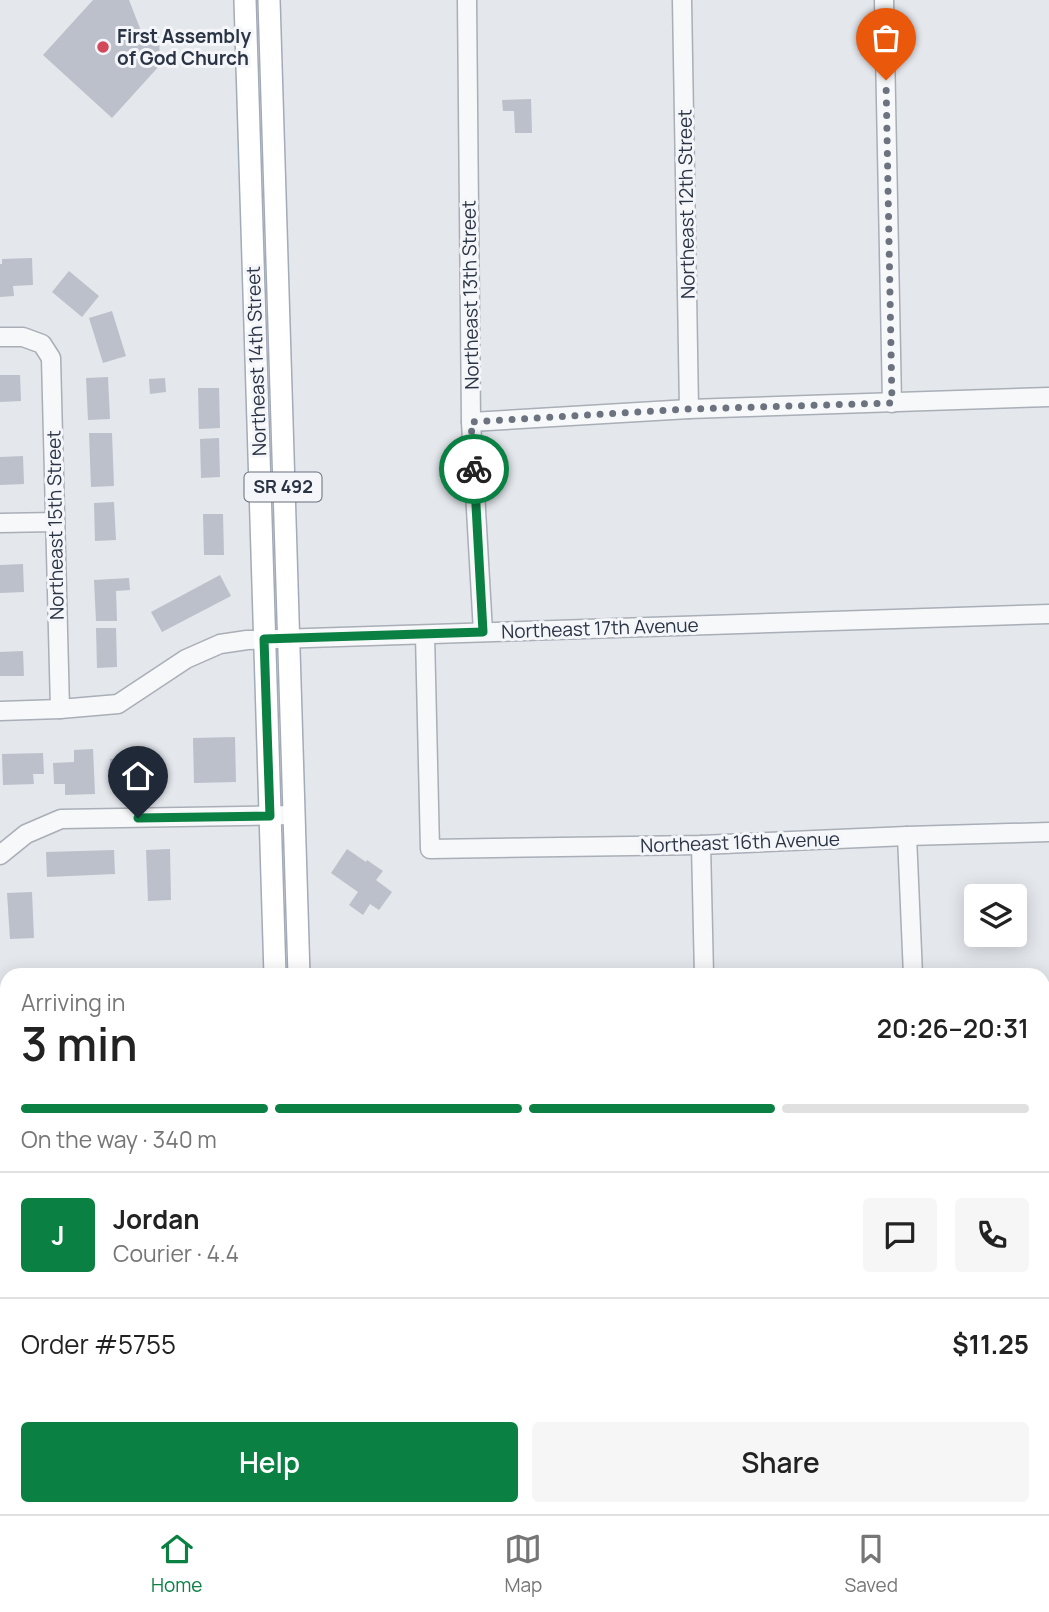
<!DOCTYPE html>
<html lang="en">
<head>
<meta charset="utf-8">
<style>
	:root { --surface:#fff; --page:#f6f6f6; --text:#222; --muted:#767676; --line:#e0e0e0; --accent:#0b8043 }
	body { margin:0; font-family:Manrope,sans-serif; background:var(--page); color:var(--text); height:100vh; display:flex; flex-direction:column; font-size:26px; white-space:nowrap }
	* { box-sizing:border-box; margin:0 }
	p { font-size:23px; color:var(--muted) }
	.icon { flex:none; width:38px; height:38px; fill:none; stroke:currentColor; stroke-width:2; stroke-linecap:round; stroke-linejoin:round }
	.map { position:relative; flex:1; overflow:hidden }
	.side { position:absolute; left:0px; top:968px; width:1050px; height:548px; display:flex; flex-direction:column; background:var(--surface); border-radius:21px 21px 0 0; box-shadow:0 4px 18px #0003 }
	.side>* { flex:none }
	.fabs { position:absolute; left:964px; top:884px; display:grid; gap:14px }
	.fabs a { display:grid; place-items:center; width:63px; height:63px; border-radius:7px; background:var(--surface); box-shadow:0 4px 18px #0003; font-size:35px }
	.pin { position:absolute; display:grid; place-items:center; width:60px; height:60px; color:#fff; margin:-72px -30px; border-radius:50% 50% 50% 0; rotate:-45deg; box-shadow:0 0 7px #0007 }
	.pin .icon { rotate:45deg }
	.courier { position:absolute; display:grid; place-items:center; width:70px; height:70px; margin:-35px; border:5px solid #0b8043; border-radius:50%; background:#fff; color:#222; box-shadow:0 2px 9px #0007 }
	.head em { font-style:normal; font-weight:600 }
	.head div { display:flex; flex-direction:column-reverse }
	.head { display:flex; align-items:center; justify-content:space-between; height:119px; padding:0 21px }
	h1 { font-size:46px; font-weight:600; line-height:52px }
	.bar { display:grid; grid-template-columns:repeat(4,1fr); gap:10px 7px; align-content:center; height:84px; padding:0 21px }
	.bar i { height:9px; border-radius:5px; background:var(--line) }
	.bar .selected { background:var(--accent) }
	.bar p { grid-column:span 4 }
	.line { display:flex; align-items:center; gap:18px; padding:0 21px; border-top:2px solid var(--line) }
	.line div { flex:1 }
	.round { display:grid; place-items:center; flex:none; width:74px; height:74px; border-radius:7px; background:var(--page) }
	.action { display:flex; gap:14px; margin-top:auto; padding:14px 21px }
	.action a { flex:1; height:80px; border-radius:7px; background:var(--accent); color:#fff; font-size:28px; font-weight:600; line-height:80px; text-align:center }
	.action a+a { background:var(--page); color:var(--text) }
	.dock { display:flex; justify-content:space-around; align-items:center; height:98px; border-top:2px solid var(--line); background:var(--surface); font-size:19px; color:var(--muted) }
	.dock a { display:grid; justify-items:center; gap:4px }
	.dock .selected { color:var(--accent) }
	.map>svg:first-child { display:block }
</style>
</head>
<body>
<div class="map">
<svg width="1049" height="1514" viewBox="0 0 1049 1514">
	<rect width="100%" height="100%" fill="#e4e7ec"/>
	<rect fill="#c9d6c5" x="323" y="1509" width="110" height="5"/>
	<g fill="#bbc0ca">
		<path d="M93,0h36l14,36 16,-1 1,30 -48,53 -69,-63z"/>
		<path d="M531,99l1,34h-17l-1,-22h-11l-1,-11z"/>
		<path d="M32,258l1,27 -20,1 1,10 -14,1v-33h2v-5z"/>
		<path d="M69,271l30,25 -17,21 -30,-25z"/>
		<path d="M112,311l14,45 -23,7 -14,-45z"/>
		<path d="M0,375h20l1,26 -21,1z"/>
		<path d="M108,377l2,42 -22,1 -2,-42z"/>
		<path d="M165,378l1,14 -16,2 -1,-15z"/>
		<path d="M198,388h21l1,40 -21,1z"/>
		<path d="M89,433h23l2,53 -23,1z"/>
		<path d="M219,438l1,39 -19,1 -1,-39z"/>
		<path d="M23,456l1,28 -24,1v-28z"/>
		<path d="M114,502l2,38 -21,1 -1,-38z"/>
		<path d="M203,514h20l1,41h-20z"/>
		<path d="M23,564l1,28 -24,1v-28z"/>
		<path d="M220,575l11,21 -69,36 -11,-20z"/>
		<path d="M129,578l1,12 -14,1 1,30h-21l-2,-41z"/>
		<path d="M96,628h20l1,39 -20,1z"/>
		<path d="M23,651l1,25h-24v-24z"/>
		<path d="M235,737l1,45 -42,1 -1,-45z"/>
		<path d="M93,749l2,45 -30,1v-11h-11l-1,-21 21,-1v-12z"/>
		<path d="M43,753l1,21h-11l1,10 -31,1 -1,-31z"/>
		<path d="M153,757l1,27 -43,1 -1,-26z"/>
		<path d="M170,849l1,51 -23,1 -2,-51z"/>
		<path d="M347,849l19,13 1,-2 16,11 -7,9 16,12 -13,18 -9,-6 -7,11 -14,-10 9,-13 -27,-19z"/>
		<path d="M114,850l1,24 -68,3 -1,-25z"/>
		<path d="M32,892l2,46 -24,1 -3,-46z"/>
		<path d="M5,1224l2,5v25l-7,2v-31z"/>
	</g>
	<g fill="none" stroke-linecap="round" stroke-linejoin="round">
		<defs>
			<g id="minor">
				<path d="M467,0l4,422 12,210"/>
				<path d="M682,0l7,409"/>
				<path d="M884,0l8,403"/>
				<path d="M0,337h23l19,7 9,14 9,351"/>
				<path d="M471,422l218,-13 360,-12"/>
				<path d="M0,523l55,-1"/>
				<path d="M425,635l5,214 271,-4 206,-9 142,-4"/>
				<path d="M0,711l60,-2 58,-5 68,-45 34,-15 27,-4 802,-26"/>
				<path d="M907,836l6,139"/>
				<path d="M701,845l3,130"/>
				<path d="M0,855l26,-21 35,-15 233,-4"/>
				<path d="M0,1168h7"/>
				<path d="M0,1489h7"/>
				<path d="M66,1508v6"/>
			</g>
			<g id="major">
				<path d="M245,0l30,975"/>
				<path d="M269,0l30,975"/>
				<path d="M291,1508v6"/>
				<path d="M315,1508v6"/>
			</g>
		</defs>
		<use href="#minor" stroke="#a9aeb7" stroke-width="21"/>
		<use href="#major" stroke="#a3abb8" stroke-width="24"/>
		<use href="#minor" stroke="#f7f8fa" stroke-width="18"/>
		<use href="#major" stroke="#fff" stroke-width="21"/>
	</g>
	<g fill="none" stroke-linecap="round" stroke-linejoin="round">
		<path stroke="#6c737f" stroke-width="7" stroke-dasharray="0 12.6" d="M474,469l-3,-47 218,-13 203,-6 -6,-323"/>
		<path stroke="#0b8043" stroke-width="9" d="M138,818l132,-2 -6,-177 219,-7 -9,-163"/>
	</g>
	<circle fill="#d1495b" stroke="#f4f6f9" stroke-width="2.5" cx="103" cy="47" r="7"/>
	<g text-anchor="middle" stroke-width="6" stroke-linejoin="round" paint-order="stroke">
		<rect fill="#f4f6f9" stroke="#676e7b" stroke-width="2" x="244.5" y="472.5" width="77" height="29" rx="5"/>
		<g font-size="18" font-weight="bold" fill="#2b3445">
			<text x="283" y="493">SR 492</text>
		</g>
		<g font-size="19" font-weight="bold" fill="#2b3445" stroke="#f4f6f9" text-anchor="start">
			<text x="117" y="43">First Assembly<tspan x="117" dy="22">of God Church</tspan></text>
		</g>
		<g font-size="19" fill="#2b3445" stroke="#f4f6f9">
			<text transform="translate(686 204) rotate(-91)" y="7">Northeast 12th Street</text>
			<text transform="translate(470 295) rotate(-91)" y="7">Northeast 13th Street</text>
			<text transform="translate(256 361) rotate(-92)" y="7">Northeast 14th Street</text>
			<text transform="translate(55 525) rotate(-91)" y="7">Northeast 15th Street</text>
			<text transform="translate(600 628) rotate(-2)" y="7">Northeast 17th Avenue</text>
			<text transform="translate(740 842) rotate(-2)" y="7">Northeast 16th Avenue</text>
		</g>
	</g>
</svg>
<div class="fabs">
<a><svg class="icon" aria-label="layers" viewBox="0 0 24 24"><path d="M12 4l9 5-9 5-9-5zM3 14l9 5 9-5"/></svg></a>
</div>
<div class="pin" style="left:886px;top:80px;background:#ea580c"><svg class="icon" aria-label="bag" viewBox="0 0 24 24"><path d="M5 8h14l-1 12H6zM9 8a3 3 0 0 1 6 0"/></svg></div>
<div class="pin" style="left:138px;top:818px;background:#1f2937"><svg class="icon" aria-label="home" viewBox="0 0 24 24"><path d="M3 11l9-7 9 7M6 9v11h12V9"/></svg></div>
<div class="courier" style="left:474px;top:469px"><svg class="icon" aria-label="bike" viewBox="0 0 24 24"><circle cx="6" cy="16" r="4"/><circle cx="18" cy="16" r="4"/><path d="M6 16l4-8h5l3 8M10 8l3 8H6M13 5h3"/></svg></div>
<section class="side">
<div class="head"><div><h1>3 min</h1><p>Arriving in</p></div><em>20:26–20:31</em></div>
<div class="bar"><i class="selected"></i><i class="selected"></i><i class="selected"></i><i></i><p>On the way · 340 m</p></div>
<div class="line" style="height:126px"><b class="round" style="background:var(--accent);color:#fff">J</b><div><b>Jordan</b><p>Courier · 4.4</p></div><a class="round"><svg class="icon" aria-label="chat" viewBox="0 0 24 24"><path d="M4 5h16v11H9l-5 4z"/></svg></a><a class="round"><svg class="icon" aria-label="phone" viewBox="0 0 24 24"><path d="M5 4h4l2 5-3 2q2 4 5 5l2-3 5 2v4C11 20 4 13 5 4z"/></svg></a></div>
<div class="line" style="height:91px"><div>Order #5755</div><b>$11.25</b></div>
<div class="action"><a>Help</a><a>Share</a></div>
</section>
</div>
<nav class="dock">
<a class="selected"><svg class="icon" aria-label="home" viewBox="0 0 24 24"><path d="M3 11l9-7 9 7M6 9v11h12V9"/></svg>Home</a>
<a><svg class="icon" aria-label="map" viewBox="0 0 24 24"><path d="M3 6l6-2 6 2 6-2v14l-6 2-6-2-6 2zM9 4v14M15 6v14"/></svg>Map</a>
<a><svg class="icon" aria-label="saved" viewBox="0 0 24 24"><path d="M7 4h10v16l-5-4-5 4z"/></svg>Saved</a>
</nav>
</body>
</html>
